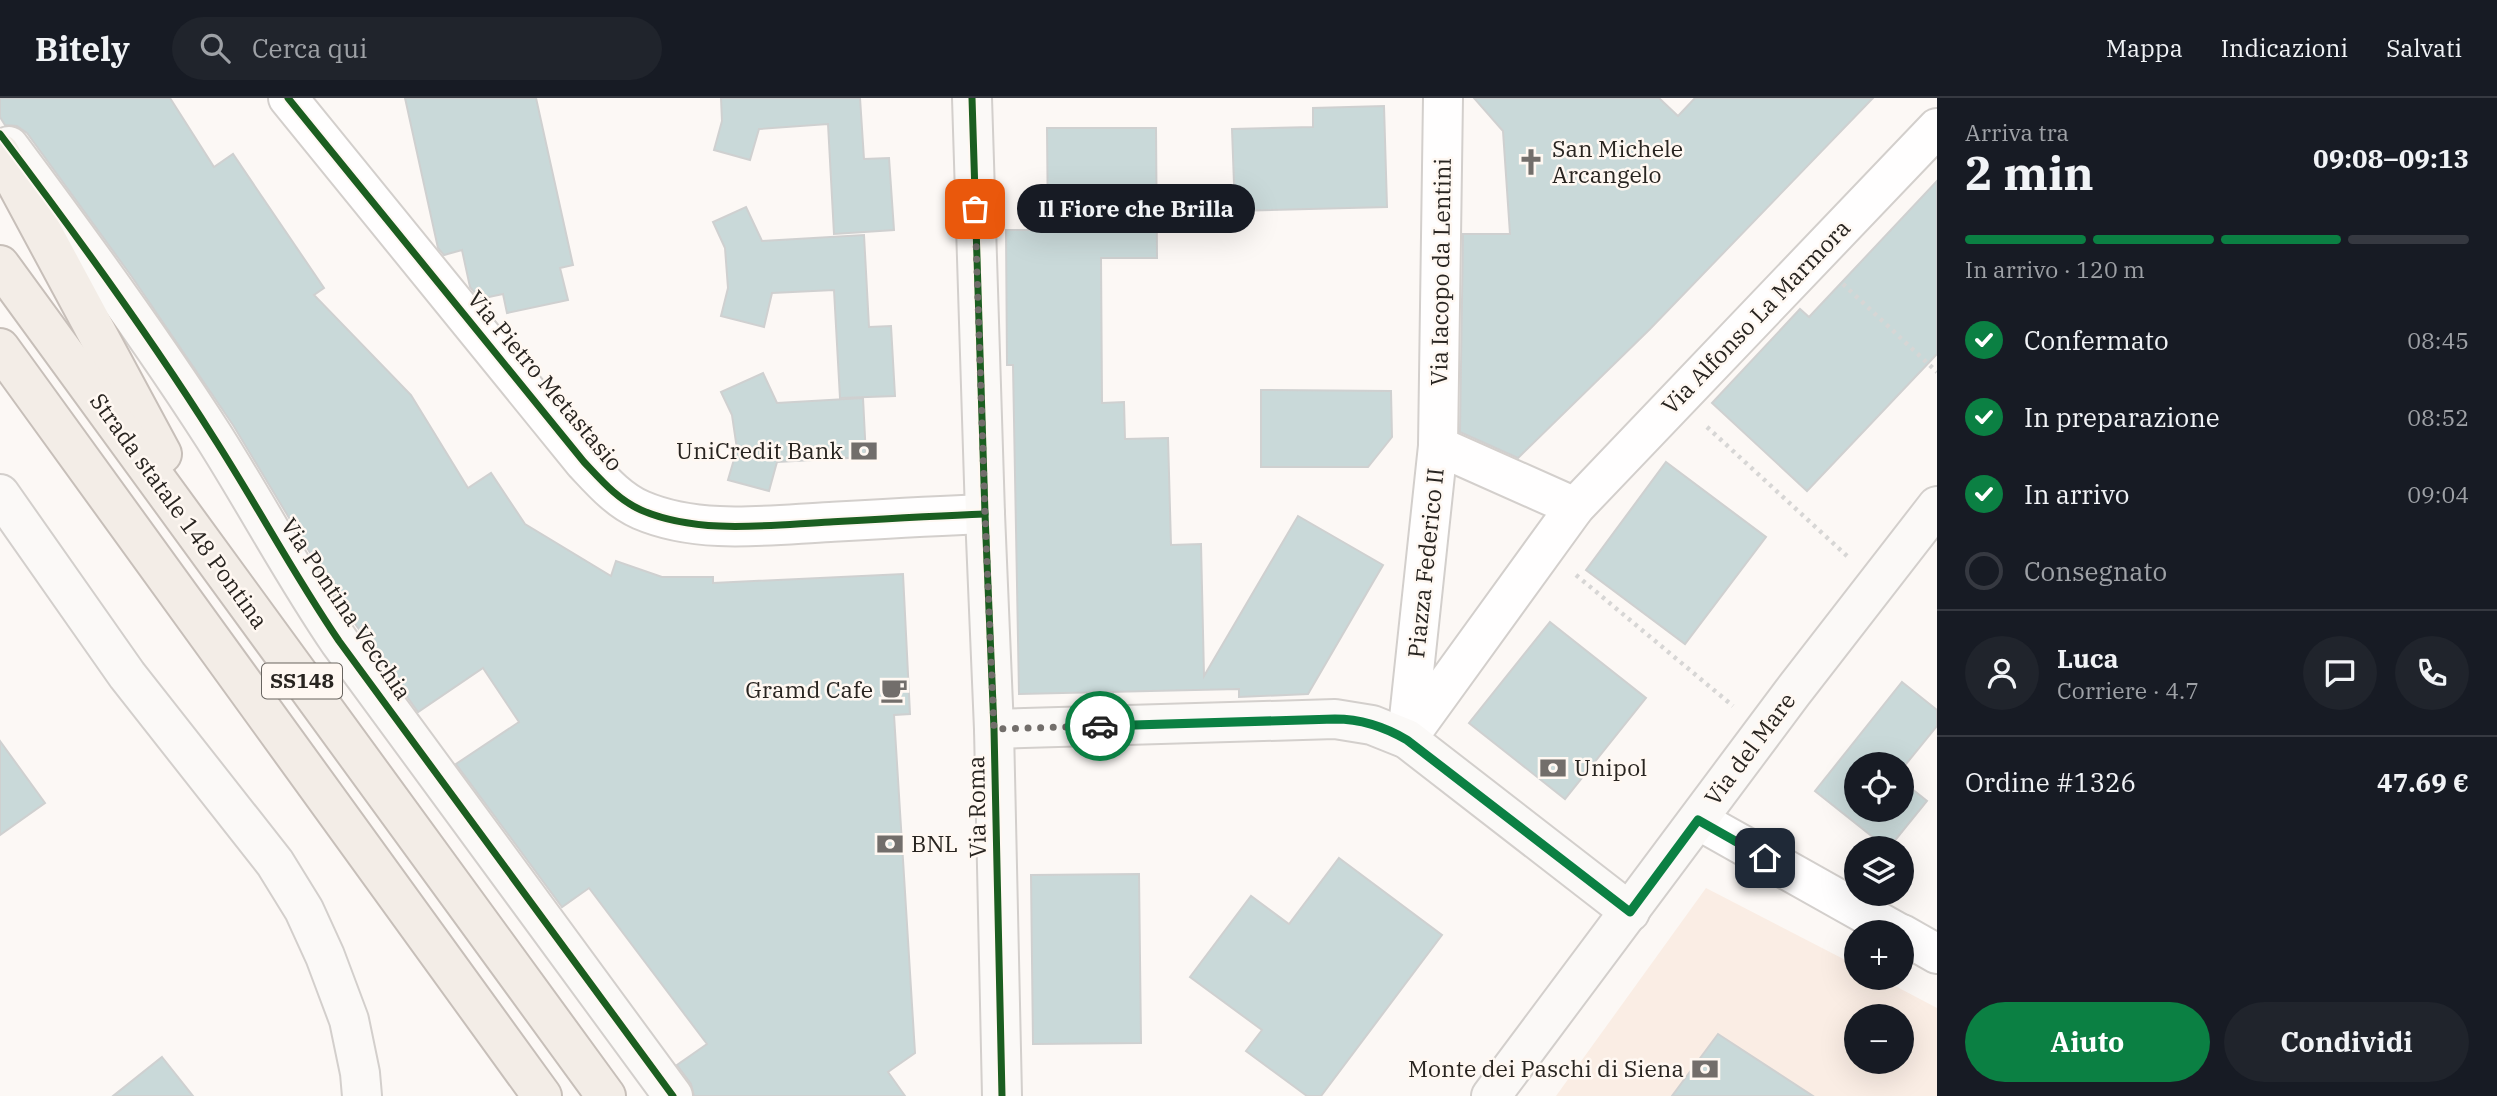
<!DOCTYPE html>
<html lang="it">
<head>
<meta charset="utf-8">
<style>
	:root { --surface:#171b24; --page:#20242c; --text:#f1f3f6; --muted:#9ea1a6; --line:#363941; --accent:#0b8043 }
	body { margin:0; font-family:"IBM Plex Serif",serif; background:var(--page); color:var(--text); height:100vh; display:flex; flex-direction:column; font-size:26px; white-space:nowrap }
	* { box-sizing:border-box; margin:0 }
	p { font-size:23px; color:var(--muted) }
	.icon { flex:none; width:38px; height:38px; fill:none; stroke:currentColor; stroke-width:2; stroke-linecap:round; stroke-linejoin:round }
	.map { position:relative; flex:1; overflow:hidden }
	.details { display:flex; flex-direction:column; background:var(--surface); width:560px }
	.details>* { flex:none }
	.buttons { position:absolute; left:1844px; top:654px; display:grid; gap:14px }
	.buttons a { display:grid; place-items:center; width:70px; height:70px; border-radius:50%; background:var(--surface); box-shadow:0 7px 28px #0002; font-size:35px }
	.pin { position:absolute; display:grid; place-items:center; width:60px; height:60px; color:#fff; margin:-30px; border-radius:14px; box-shadow:0 4px 10px #0006 }
	.courier { position:absolute; display:grid; place-items:center; width:70px; height:70px; margin:-35px; border:5px solid #0b8043; border-radius:50%; background:#fff; color:#222; box-shadow:0 2px 9px #0007 }
	.bubble { position:absolute; height:49px; border-radius:24px; background:var(--surface); box-shadow:0 7px 28px #0002; font-size:23px; font-weight:700; line-height:49px; text-align:center }
	.summary em { font-style:normal; font-weight:700 }
	.summary div { display:flex; flex-direction:column-reverse }
	.summary { display:flex; align-items:center; justify-content:space-between; height:119px; padding:0 28px }
	h1 { font-size:46px; font-weight:700; line-height:52px }
	.bar { display:grid; grid-template-columns:repeat(4,1fr); gap:10px 7px; align-content:center; height:84px; padding:0 28px }
	.bar i { height:9px; border-radius:5px; background:var(--line) }
	.bar .on { background:var(--accent) }
	.bar p { grid-column:span 4 }
	.line { display:flex; align-items:center; gap:18px; padding:0 28px; border-top:2px solid var(--line) }
	.line div { flex:1 }
	.round { display:grid; place-items:center; flex:none; width:74px; height:74px; border-radius:37px; background:var(--page) }
	ol { padding:0 28px; list-style:none }
	li { display:flex; align-items:center; gap:21px; height:77px }
	li p { margin-inline-start:auto }
	li .icon { padding:7px; border-radius:50%; background:var(--accent); color:#fff; stroke-width:4 }
	li:last-child { color:var(--muted) }
	li i { width:38px; height:38px; border:4px solid var(--line); border-radius:50% }
	.cta { display:flex; gap:14px; margin-top:auto; padding:14px 28px }
	.cta a { flex:1; height:80px; border-radius:42px; background:var(--accent); color:#fff; font-size:28px; font-weight:700; line-height:80px; text-align:center }
	.cta a+a { background:var(--page); color:var(--text) }
	header { display:flex; align-items:center; gap:42px; box-sizing:border-box; height:98px; padding:0 35px; background:var(--surface); border-bottom:2px solid var(--line) }
	header strong { font-size:33px }
	nav { display:flex; gap:38px; margin-inline-start:auto; font-size:24px }
	.search { width:490px; height:63px; background:var(--page); display:flex; align-items:center; gap:18px; box-sizing:border-box; padding:0 24px; border-radius:38px; color:var(--muted); font-size:26px }
	main { display:flex; flex:1; min-height:0 }
	.map>svg:first-child { display:block }
</style>
</head>
<body>
<header>
<strong>Bitely</strong>
<div class="search"><svg class="icon" aria-label="search" viewBox="0 0 24 24"><circle cx="10" cy="10" r="6"/><path d="M15 15l6 6"/></svg>Cerca qui</div>
<nav><a>Mappa</a><a>Indicazioni</a><a>Salvati</a></nav>
</header>
<main>
<div class="map">
<svg width="1937" height="998" viewBox="0 0 1937 998">
	<rect width="100%" height="100%" fill="#fcf8f5"/>
	<path fill="#faede4" fill-rule="evenodd" d="M1706,790l151,78v12h23l57,30v88h-381zM1857,919h45v45h-45z"/>
	<g fill="#c9d9d9" stroke="#cfd0d0" stroke-width="2">
		<path d="M0,0h170l44,69 19,-13 91,134 -10,7 97,100 57,93 23,-15 34,51 86,52 5,-15 46,16h51v6l190,-9 7,140 -16,1 21,338 -27,19 17,24h-211l-3,-12 -14,-19 30,-21 -118,-156 -27,19 -106,-143 63,-42 -36,-54 -65,44 -77,-108 -108,-179 -101,-148 -105,-144 -10,-7 -12,-1 -5,-8z"/>
		<path d="M405,0h131l37,167 -13,3 8,32 -61,13 -4,-19 -23,5 -10,-12 -8,-37 -18,5 -6,-7z"/>
		<path d="M721,0h139l4,61 25,-1 5,72 -60,4 -6,-110 -69,5 -9,31 -36,-10 8,-29z"/>
		<path d="M1474,0h185l19,18 17,-18h178l-223,231 -132,129 -58,-26 3,-198h47l-7,-103z"/>
		<path d="M1384,8l3,101 -152,4 -3,-82 81,-2v-19z"/>
		<path d="M1047,30h109l1,130h-56l1,145 22,-1 1,37 43,-1 3,107 30,-1 3,132 94,-160 85,49 -75,129 -69,3v-8l-220,5 -6,-329h-6l-1,-135h42z"/>
		<path d="M1937,83v173l-130,137 -95,-88 88,-94 9,8z"/>
		<path d="M746,109l16,34 102,-6 5,92 22,-1 4,70 -55,2 -6,-108 -62,3 -8,34 -43,-11 7,-28 -3,-40 -12,-26z"/>
		<path d="M763,275l14,30 86,-5 3,59 -89,5 -8,29 -41,-11 9,-31 -5,-34 -11,-23z"/>
		<path d="M1261,292l130,1 1,46 -24,30h-107z"/>
		<path d="M1666,364l100,75 -81,107 -99,-74z"/>
		<path d="M1550,524l96,76 -81,101 -96,-76z"/>
		<path d="M1902,584l35,28v16l-35,43v-4h-45v45h45v-29l25,20 -39,48 -73,-58z"/>
		<path d="M0,643l45,62 -45,32z"/>
		<path d="M1339,760l103,77 -121,161h-14l-61,-45 16,-21 -72,-53 61,-81 38,28z"/>
		<path d="M1139,776l2,169 -108,1 -2,-169z"/>
		<path d="M1718,936l95,62h-141z"/>
		<path d="M162,959l31,39h-80z"/>
	</g>
	<g fill="none" stroke-linecap="round" stroke-linejoin="round">
		<defs>
			<g id="street">
				<path d="M288,0l296,364c17,18 34,38 57,48 58,25 128,15 189,12 52,-3 103,-6 155,-8"/>
				<path d="M1438,348l137,61"/>
				<path d="M1407,639l31,-291 5,-348"/>
				<path d="M1407,641l168,-232 362,-379"/>
				<path d="M1698,722l201,113"/>
				<path d="M1902,836l35,20"/>
			</g>
			<g id="secondary">
				<path d="M972,0l13,416 9,215 8,367"/>
				<path d="M9,48c71,95 141,191 205,291 43,68 80,138 125,204l334,455"/>
				<path d="M0,396l127,181 148,188 29,47 21,46 24,64 11,53 2,23"/>
				<path d="M994,631l341,-10 37,6 35,14 223,173"/>
				<path d="M1491,998l301,-403 145,-187"/>
			</g>
			<g id="highway">
				<path d="M0,55l162,301"/>
				<path d="M0,167l606,831"/>
				<path d="M0,250l542,748"/>
			</g>
		</defs>
		<use href="#street" stroke="#d3cfcc" stroke-width="42"/>
		<use href="#secondary" stroke="#d3cfcc" stroke-width="42"/>
		<use href="#highway" stroke="#c7bfb9" stroke-width="42"/>
		<g stroke="#d7d6d5" stroke-width="4.5" stroke-dasharray="3.5 5" stroke-linecap="butt">
			<path d="M1843,186l94,88"/>
			<path d="M1707,329l140,129"/>
			<path d="M1576,477l157,131"/>
		</g>
		<use href="#street" stroke="#fffefe" stroke-width="38"/>
		<use href="#secondary" stroke="#fbf9f7" stroke-width="38"/>
		<use href="#highway" stroke="#f3ede7" stroke-width="38"/>
		<defs>
			<g id="cycleway">
				<path d="M288,0l296,364c17,18 34,38 57,48 58,25 128,15 189,12 52,-3 103,-6 155,-8"/>
				<path d="M972,0l13,416 9,215 8,367"/>
				<path d="M0,36c75,99 148,199 214,304 43,67 80,137 125,203l334,455"/>
			</g>
		</defs>
		<use href="#cycleway" stroke="#fff8f2" stroke-width="11"/>
		<use href="#cycleway" stroke="#1b5e20" stroke-width="7"/>
	</g>
	<g fill="none" stroke-linecap="round" stroke-linejoin="round">
		<path stroke="#726e6b" stroke-width="7" stroke-dasharray="0 12.6" d="M975,111l10,305 9,215 106,-3"/>
		<path stroke="#0b8043" stroke-width="9" d="M1100,628l235,-7c25,0 50,8 72,21l223,172 68,-92 67,38"/>
	</g>
	<defs>
		<symbol id="church-bare" viewBox="-9 -9 18 18"><path d="M-1.2-6h2.4v3.5h3.3v2.4h-3.3V6h-2.4V-.1h-3.3v-2.4h3.3Z" fill="#726e6b" stroke="#fff8f2" stroke-width="2.5" paint-order="stroke"/></symbol>
		<symbol id="bank-bare" viewBox="-9 -9 18 18"><path d="M-6-4H6V4H-6ZM0-2.3a2.3 2.3 0 1 0 0 4.6a2.3 2.3 0 1 0 0-4.6Z" fill="#726e6b" stroke="#fff8f2" stroke-width="2.5" paint-order="stroke"/></symbol>
		<symbol id="cafe-bare" viewBox="-9 -9 18 18"><path d="M-5.5-4.5H6V0H3Q3 3.5 0 3.5H-2.5Q-5.5 3.5-5.5 0ZM3-3.2v2h1.7v-2ZM-6 4.5H4V6H-6Z" fill="#726e6b" stroke="#fff8f2" stroke-width="2.5" paint-order="stroke"/></symbol>
	</defs>
	<g fill-rule="evenodd">
		<use href="#church-bare" x="1512" y="45" width="38" height="38"/>
		<use href="#bank-bare" x="845" y="334" width="38" height="38"/>
		<use href="#cafe-bare" x="875" y="573" width="38" height="38"/>
		<use href="#bank-bare" x="1534" y="651" width="38" height="38"/>
		<use href="#bank-bare" x="871" y="727" width="38" height="38"/>
		<use href="#bank-bare" x="1686" y="952" width="38" height="38"/>
	</g>
	<g text-anchor="middle" stroke-width="5" stroke-linejoin="round" paint-order="stroke">
		<rect fill="#fff8f2" stroke="#68645f" stroke-width="2" x="262" y="565.5" width="80" height="35" rx="5"/>
		<g font-size="21" font-weight="bold" fill="#282420">
			<text x="302" y="590">SS148</text>
		</g>
		<g font-size="23" fill="#282420" stroke="#fff8f2" text-anchor="start">
			<text x="1552" y="59">San Michele<tspan x="1552" dy="26">Arcangelo</tspan></text>
			<text x="843" y="361" text-anchor="end">UniCredit Bank</text>
			<text x="873" y="600" text-anchor="end">Gramd Cafe</text>
			<text x="1574" y="678">Unipol</text>
			<text x="911" y="754">BNL</text>
			<text x="1684" y="979" text-anchor="end">Monte dei Paschi di Siena</text>
		</g>
		<g font-size="23" fill="#282420" stroke="#fff8f2">
			<text transform="translate(1441 174) rotate(-89)" y="8">Via Iacopo da Lentini</text>
			<text transform="translate(1756 219) rotate(-46)" y="8">Via Alfonso La Marmora</text>
			<text transform="translate(545 283) rotate(50)" y="8">Via Pietro Metastasio</text>
			<text transform="translate(179 413) rotate(54)" y="8">Strada statale 148 Pontina</text>
			<text transform="translate(1426 465) rotate(-84)" y="8">Piazza Federico II</text>
			<text transform="translate(346 511) rotate(56)" y="8">Via Pontina Vecchia</text>
			<text transform="translate(1750 651) rotate(-53)" y="8">Via del Mare</text>
			<text transform="translate(977 709) rotate(-91)" y="8">Via Roma</text>
		</g>
	</g>
</svg>
<div class="buttons">
<a><svg class="icon" aria-label="locate" viewBox="0 0 24 24"><circle cx="12" cy="12" r="6"/><path d="M12 2v4M12 18v4M2 12h4M18 12h4"/></svg></a>
<a><svg class="icon" aria-label="layers" viewBox="0 0 24 24"><path d="M12 4l9 5-9 5-9-5zM3 14l9 5 9-5"/></svg></a>
<a>+</a>
<a>−</a>
</div>
<div class="pin" style="left:975px;top:111px;background:#ea580c"><svg class="icon" aria-label="bag" viewBox="0 0 24 24"><path d="M5 8h14l-1 12H6zM9 8a3 3 0 0 1 6 0"/></svg></div>
<div class="pin" style="left:1765px;top:760px;background:#1f2937"><svg class="icon" aria-label="home" viewBox="0 0 24 24"><path d="M3 11l9-7 9 7M6 9v11h12V9"/></svg></div>
<div class="courier" style="left:1100px;top:628px"><svg class="icon" aria-label="car" viewBox="0 0 24 24"><path d="M5 17H2v-5l4-1 3-4h7l3 4 3 1v5h-3M9 17h6M6 11h13"/><circle cx="7" cy="17" r="2"/><circle cx="17" cy="17" r="2"/></svg></div>
<div class="bubble" style="left:1017px;top:86px;width:238px">Il Fiore che Brilla</div>
</div>
<section class="details">
<div class="summary"><div><h1>2 min</h1><p>Arriva tra</p></div><em>09:08–09:13</em></div>
<div class="bar"><i class="on"></i><i class="on"></i><i class="on"></i><i></i><p>In arrivo · 120 m</p></div>
<ol>
<li><svg class="icon" aria-label="check" viewBox="0 0 24 24"><path d="M5 12l5 5 9-10"/></svg>Confermato<p>08:45</p></li>
<li><svg class="icon" aria-label="check" viewBox="0 0 24 24"><path d="M5 12l5 5 9-10"/></svg>In preparazione<p>08:52</p></li>
<li><svg class="icon" aria-label="check" viewBox="0 0 24 24"><path d="M5 12l5 5 9-10"/></svg>In arrivo<p>09:04</p></li>
<li><i></i>Consegnato</li>
</ol>
<div class="line" style="height:126px"><a class="round"><svg class="icon" aria-label="person" viewBox="0 0 24 24"><circle cx="12" cy="8" r="4"/><path d="M4 21q1-7 8-7t8 7"/></svg></a><div><b>Luca</b><p>Corriere · 4.7</p></div><a class="round"><svg class="icon" aria-label="chat" viewBox="0 0 24 24"><path d="M4 5h16v11H9l-5 4z"/></svg></a><a class="round"><svg class="icon" aria-label="phone" viewBox="0 0 24 24"><path d="M5 4h4l2 5-3 2q2 4 5 5l2-3 5 2v4C11 20 4 13 5 4z"/></svg></a></div>
<div class="line" style="height:91px"><div>Ordine #1326</div><b>47.69 €</b></div>
<div class="cta"><a>Aiuto</a><a>Condividi</a></div>
</section>
</main>
</body>
</html>
